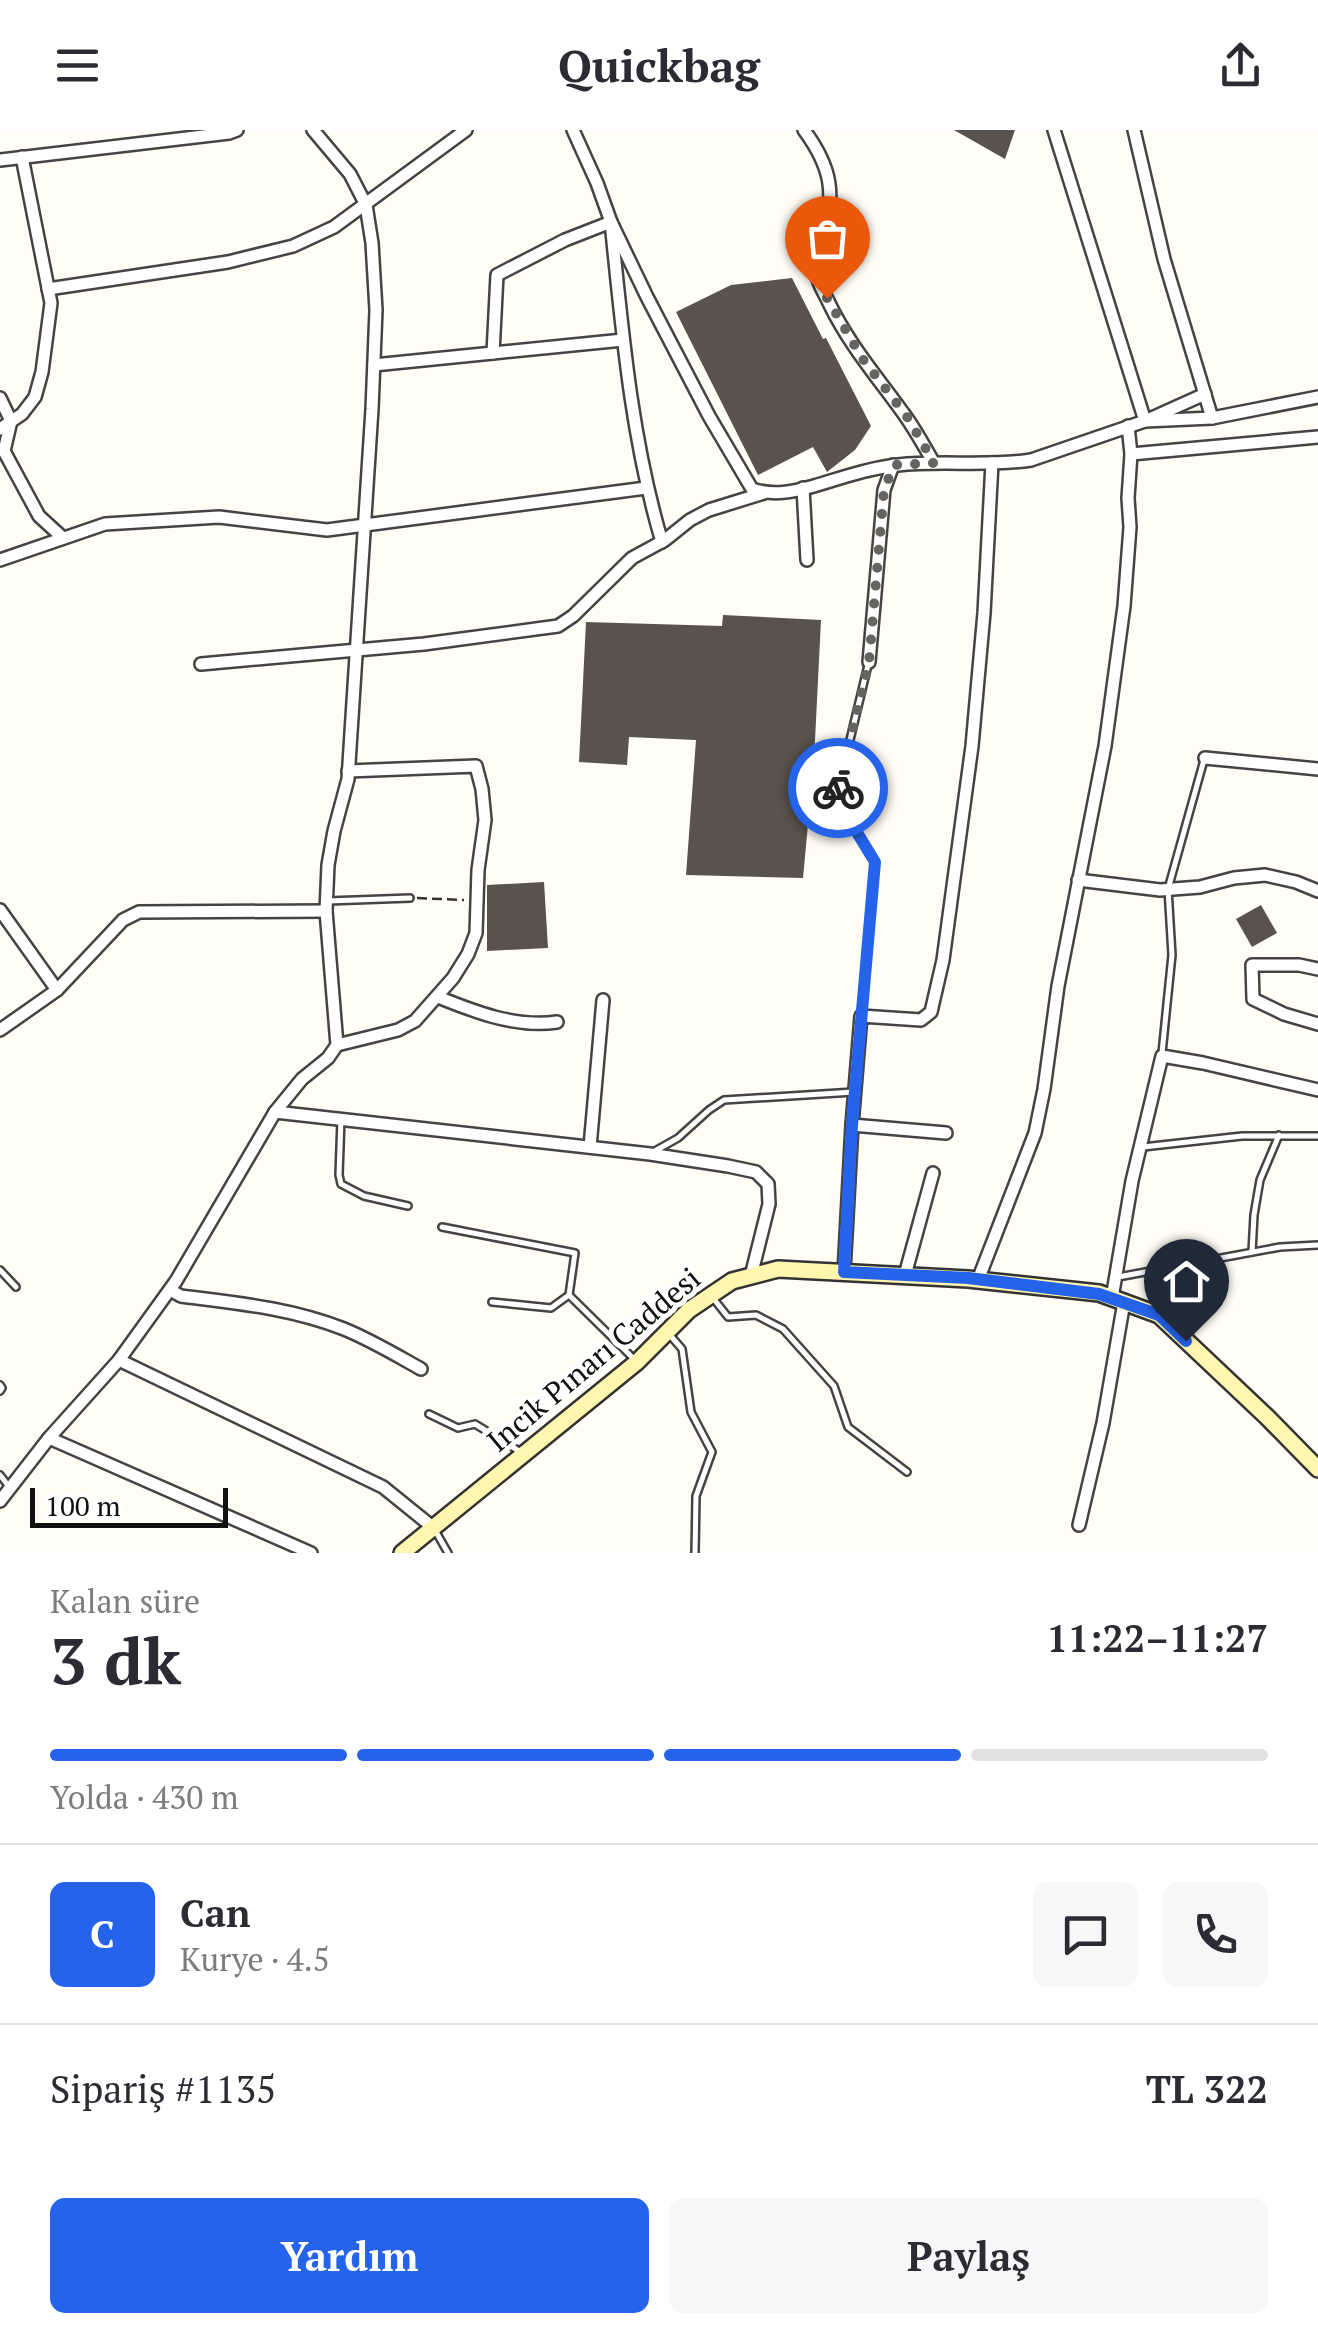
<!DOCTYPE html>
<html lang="tr">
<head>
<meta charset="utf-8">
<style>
	:root { --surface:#fff; --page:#f7f7f7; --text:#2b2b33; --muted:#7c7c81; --line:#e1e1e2; --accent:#2563eb }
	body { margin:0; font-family:"PT Serif",serif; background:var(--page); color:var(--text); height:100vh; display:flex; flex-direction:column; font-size:38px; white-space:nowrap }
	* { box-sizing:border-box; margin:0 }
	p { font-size:32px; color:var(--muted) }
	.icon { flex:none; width:55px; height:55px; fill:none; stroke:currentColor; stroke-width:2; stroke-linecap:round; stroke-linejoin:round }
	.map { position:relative; height:1423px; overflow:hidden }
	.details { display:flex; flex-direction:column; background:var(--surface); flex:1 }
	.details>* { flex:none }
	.scale { position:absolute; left:30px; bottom:25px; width:198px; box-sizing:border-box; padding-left:10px; border:5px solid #111; border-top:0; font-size:28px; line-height:35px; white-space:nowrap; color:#111; -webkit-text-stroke:8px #fff; paint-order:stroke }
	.pin { position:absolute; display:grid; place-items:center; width:85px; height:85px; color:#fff; margin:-102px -42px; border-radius:50% 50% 50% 0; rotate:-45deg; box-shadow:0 0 10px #0007 }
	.pin .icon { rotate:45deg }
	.courier { position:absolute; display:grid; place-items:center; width:100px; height:100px; margin:-50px; border:8px solid #2563eb; border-radius:50%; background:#fff; color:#222; box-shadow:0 2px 12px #0007 }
	.head em { font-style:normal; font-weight:800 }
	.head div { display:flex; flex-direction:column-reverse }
	.head { display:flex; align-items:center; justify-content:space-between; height:170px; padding:0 50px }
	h1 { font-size:65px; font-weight:800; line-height:75px }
	.bar { display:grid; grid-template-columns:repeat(4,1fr); gap:15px 10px; align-content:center; height:120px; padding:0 50px }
	.bar i { height:12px; border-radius:8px; background:var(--line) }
	.bar .selected { background:var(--accent) }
	.bar p { grid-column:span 4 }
	.line { display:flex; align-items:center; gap:25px; padding:0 50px; border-top:2px solid var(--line) }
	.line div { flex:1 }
	.round { display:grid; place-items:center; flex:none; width:105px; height:105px; border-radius:15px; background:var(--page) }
	.action { display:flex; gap:20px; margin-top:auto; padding:20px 50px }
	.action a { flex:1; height:115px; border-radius:15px; background:var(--accent); color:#fff; font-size:40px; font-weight:800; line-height:115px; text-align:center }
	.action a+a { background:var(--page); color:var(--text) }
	header { display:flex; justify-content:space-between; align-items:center; height:130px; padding:0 50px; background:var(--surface); font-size:45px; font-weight:800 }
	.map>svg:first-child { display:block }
</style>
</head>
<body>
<header><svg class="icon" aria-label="menu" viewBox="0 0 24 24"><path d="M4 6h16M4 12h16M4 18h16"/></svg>Quickbag<svg class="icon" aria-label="share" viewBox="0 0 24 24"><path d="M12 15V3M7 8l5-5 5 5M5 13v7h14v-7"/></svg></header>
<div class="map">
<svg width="1318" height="1423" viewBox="0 0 1318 1423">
	<rect width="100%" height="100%" fill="#fffdf5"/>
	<g fill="#5a524d">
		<path d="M954,0h61l-10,29z"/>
		<path d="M792,148l31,61 3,-1 45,88 -16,24 -28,22 -14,-25 -55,28 -82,-163 55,-27z"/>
		<path d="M723,485l98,5 -7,140 -11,118 -117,-3 10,-135 -67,-3 -2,28 -48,-3 7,-140 136,4z"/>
		<path d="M544,752l4,66 -61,3v-66z"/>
		<path d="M1261,775l16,28 -25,14 -16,-28z"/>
	</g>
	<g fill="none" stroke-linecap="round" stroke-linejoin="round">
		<defs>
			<g id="lane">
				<path d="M328,771l82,-3"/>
				<path d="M862,883l13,-151 -39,-64 32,-133"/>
				<path d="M1162,923l10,-98 -4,-66 36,-129"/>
				<path d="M341,989l-2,56 2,9 23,12 44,10"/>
				<path d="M1143,1017l99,-11h76"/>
				<path d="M653,1022l25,-14 31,-28 15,-10 130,-8"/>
				<path d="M442,1097l133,26 -6,42 66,65"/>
				<path d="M1252,1122l2,-37 6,-35 19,-45"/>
				<path d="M0,1140l16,17"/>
				<path d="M1118,1147l162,-30 38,-2"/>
				<path d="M713,1168l15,19 28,-2 27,14 51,57 14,41 59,45"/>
				<path d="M492,1172l59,6 18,-13"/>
				<path d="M669,1204l13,15 9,63 21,40 -16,44 -1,57"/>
				<path d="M0,1255l2,3 -2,3"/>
				<path d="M429,1284l29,14 17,-4 44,27"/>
				<path d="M0,1345l10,13"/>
				<path d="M436,1402l12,21"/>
			</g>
			<g id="street">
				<path d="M573,0l24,53 14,39 36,75 62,119 43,73c22,7 40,3 62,-3 27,-8 55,-18 84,-21 44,-5 89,2 133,-5l114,-39 60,-27"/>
				<path d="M804,0c28,38 31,63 20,107 -3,12 -8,26 -7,38 1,9 8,19 12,28 20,42 50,76 77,114 10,14 19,31 28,46"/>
				<path d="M1054,0l91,291 67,-3 106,-21"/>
				<path d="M1134,0l30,129 48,159"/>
				<path d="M0,30l229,-27 8,-3"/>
				<path d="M48,159l180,-27 65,-16 41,-19 132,-97"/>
				<path d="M493,223l130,-13"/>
				<path d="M374,235l119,-12 4,-78 68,-35 46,-18c11,107 20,216 51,320"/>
				<path d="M0,268l11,23 -7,30 35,65 24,22"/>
				<path d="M0,299l22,-15 13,-17 7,-25 9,-69 -29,-146"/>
				<path d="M1131,324l187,-17"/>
				<path d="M803,358l4,72"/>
				<path d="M0,430l105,-36 114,-7 108,13 319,-42"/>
				<path d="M869,532l15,-172 9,-25"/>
				<path d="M201,534l223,-20 134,-18 15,-10 59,-58 33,-18 25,-20 19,-10 55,-17"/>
				<path d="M1205,628l113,11"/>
				<path d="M1078,750l82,10 40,-3 34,-9 31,-3 31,7 22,9"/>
				<path d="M0,780l57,80"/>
				<path d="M1318,839l-19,-4h-47l1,34 31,15 34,10"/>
				<path d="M438,867c37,15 78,31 119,25"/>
				<path d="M0,900l57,-40 66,-70 16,-8 187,-1"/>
				<path d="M337,915l61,-15 17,-9 38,-43 15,-24 8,-21 2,-63 7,-50 -3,-31 -6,-23 -128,5"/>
				<path d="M275,982l375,42 78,12 28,6 12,12 1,20 -18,72"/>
				<path d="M852,995l94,8"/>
				<path d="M590,1017l13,-147"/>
				<path d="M844,1142l8,-147 9,-109 60,4 10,-8 12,-52 29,-214 12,-133 8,-150"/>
				<path d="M905,1145l28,-102"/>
				<path d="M978,1150l57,-147 9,-44 14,-103 47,-240 19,-140 6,-79 -2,-29 3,-44 -3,-28"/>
				<path d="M170,1160l11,6c55,7 110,12 163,33 27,11 52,26 77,40"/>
				<path d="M1112,1168l20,-117 30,-125 41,7 115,27"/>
				<path d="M119,1230l264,127 52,42"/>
				<path d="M49,1308l262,115"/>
				<path d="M0,1371l49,-63 70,-78 57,-79 99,-169 27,-33 26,-21 9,-13 -11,-134 2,-46 6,-34 14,-52 24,-370 4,-99 -4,-67 -6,-38 -16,-31 -37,-44"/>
				<path d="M1079,1395l24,-102 21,-121"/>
			</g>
			<path id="secondary" d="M402,1423l235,-191 52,-52 43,-29 46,-12 190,10 131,14 60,22 108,102 51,52"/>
		</defs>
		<use href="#lane" stroke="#444" stroke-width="10"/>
		<use href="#street" stroke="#444" stroke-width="16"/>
		<use href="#secondary" stroke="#333" stroke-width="20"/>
		<path stroke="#333" stroke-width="2.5" stroke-dasharray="10 5" stroke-linecap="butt" d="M417,768l47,2"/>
		<use href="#lane" stroke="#fff" stroke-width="5"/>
		<use href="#street" stroke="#fff" stroke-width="11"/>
		<use href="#secondary" stroke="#fff6b0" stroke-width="15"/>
	</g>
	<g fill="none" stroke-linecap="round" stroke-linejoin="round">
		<path stroke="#646461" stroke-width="10" stroke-dasharray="0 18" d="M827,168l35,60 46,60 26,45 -40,2 -10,25 -15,172 -31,126"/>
		<path stroke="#2563eb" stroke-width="12" d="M838,658l-2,10 39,64 -23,263 -8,147 124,6 131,16 60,21 27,26"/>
	</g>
	<g text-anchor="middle" stroke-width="10" stroke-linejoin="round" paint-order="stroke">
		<g font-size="30" fill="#111" stroke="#fff">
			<text transform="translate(594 1230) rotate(-40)" y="10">Incik Pınarı Caddesi</text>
		</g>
	</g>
</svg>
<div class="scale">100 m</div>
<div class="pin" style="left:827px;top:168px;background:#ea580c"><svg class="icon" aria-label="bag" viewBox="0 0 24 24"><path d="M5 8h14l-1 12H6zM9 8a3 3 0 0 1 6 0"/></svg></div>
<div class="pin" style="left:1186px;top:1211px;background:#1f2937"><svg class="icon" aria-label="home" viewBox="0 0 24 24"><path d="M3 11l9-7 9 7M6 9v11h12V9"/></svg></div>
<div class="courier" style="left:838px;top:658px"><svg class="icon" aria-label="bike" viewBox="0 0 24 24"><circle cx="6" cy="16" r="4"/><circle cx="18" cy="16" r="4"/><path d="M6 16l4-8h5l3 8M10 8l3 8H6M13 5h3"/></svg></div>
</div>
<section class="details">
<div class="head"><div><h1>3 dk</h1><p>Kalan süre</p></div><em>11:22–11:27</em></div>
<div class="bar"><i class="selected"></i><i class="selected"></i><i class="selected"></i><i></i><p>Yolda · 430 m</p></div>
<div class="line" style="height:180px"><b class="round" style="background:var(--accent);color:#fff">C</b><div><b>Can</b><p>Kurye · 4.5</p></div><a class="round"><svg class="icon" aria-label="chat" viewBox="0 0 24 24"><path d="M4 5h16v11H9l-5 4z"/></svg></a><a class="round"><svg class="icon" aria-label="phone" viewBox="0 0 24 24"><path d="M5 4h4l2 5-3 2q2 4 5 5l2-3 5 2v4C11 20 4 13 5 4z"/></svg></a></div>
<div class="line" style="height:130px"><div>Sipariş #1135</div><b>TL 322</b></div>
<div class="action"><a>Yardım</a><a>Paylaş</a></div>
</section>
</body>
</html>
